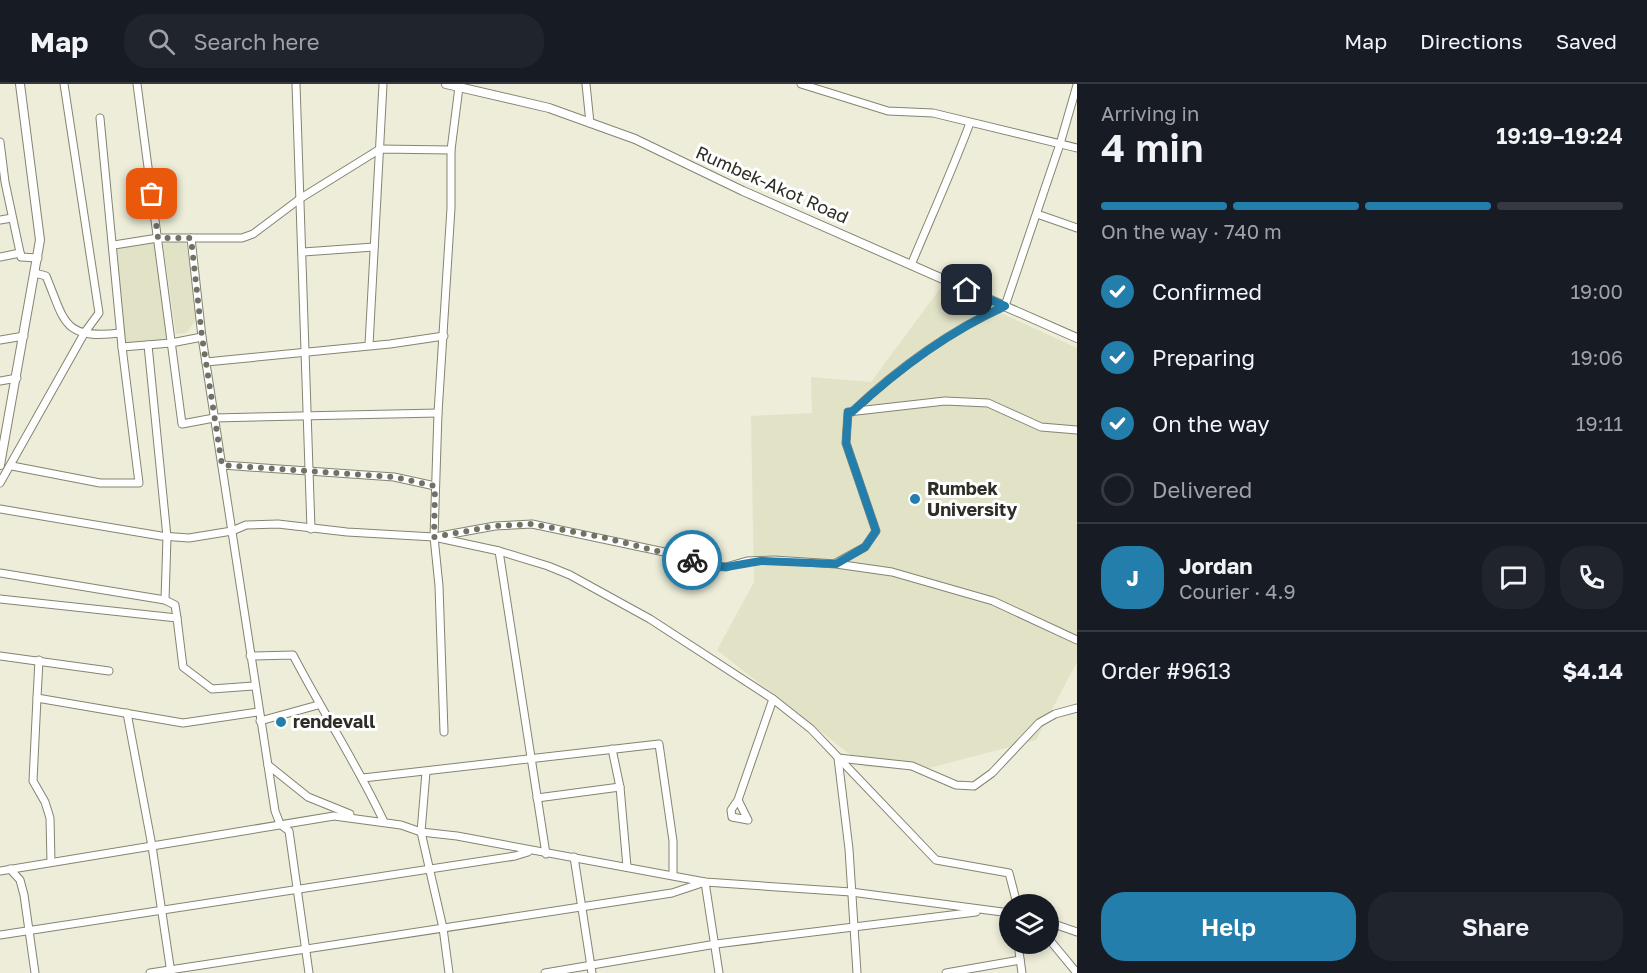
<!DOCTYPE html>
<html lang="en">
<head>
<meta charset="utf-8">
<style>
	:root { --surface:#171b24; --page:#20242c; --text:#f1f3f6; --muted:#9ea1a6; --line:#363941; --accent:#237eac }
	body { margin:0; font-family:"Golos Text",sans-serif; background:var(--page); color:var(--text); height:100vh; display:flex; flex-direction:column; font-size:22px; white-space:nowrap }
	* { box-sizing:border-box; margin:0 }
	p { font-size:20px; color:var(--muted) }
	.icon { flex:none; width:33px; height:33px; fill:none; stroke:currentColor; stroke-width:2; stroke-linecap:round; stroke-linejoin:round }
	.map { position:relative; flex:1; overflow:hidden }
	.drawer { display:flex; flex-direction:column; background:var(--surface); width:570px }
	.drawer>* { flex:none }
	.controls { position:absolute; left:999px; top:810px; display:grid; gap:12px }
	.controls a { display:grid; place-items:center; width:60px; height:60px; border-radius:50%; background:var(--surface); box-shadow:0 3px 9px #0003; font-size:30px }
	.pin { position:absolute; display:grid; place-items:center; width:51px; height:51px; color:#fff; margin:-26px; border-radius:12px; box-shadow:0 3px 9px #0006 }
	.courier { position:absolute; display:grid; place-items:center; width:60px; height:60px; margin:-30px; border:4px solid #237eac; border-radius:50%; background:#fff; color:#222; box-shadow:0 2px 8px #0007 }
	.overview em { font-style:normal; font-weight:600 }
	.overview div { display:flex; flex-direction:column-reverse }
	.overview { display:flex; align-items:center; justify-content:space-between; height:102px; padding:0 24px }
	h1 { font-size:39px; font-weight:600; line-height:45px }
	.bar { display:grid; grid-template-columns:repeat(4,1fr); gap:9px 6px; align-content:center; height:72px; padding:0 24px }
	.bar i { height:8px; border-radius:4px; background:var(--line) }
	.bar .current { background:var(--accent) }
	.bar p { grid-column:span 4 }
	.line { display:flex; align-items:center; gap:15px; padding:0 24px; border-top:2px solid var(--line) }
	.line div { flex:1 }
	.round { display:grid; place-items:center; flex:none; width:63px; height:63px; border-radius:24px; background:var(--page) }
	ol { padding:0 24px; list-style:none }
	li { display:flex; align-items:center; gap:18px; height:66px }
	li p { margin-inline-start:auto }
	li .icon { padding:6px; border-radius:50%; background:var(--accent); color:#fff; stroke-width:4 }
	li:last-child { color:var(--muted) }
	li i { width:33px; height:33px; border:3px solid var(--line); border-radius:50% }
	.button { display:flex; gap:12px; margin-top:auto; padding:12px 24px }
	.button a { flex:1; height:69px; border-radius:24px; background:var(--accent); color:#fff; font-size:24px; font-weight:600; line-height:69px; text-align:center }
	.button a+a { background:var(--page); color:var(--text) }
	header { display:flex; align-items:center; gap:36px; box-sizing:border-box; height:84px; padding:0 30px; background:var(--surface); border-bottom:2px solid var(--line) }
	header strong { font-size:28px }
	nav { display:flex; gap:33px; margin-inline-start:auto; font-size:21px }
	.search { width:420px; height:54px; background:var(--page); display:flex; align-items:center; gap:15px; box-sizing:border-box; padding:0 21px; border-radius:24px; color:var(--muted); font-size:22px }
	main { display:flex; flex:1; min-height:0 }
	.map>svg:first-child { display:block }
</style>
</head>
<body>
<header>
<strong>Map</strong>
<div class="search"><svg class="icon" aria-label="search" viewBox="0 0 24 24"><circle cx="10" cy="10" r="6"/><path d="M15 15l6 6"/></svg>Search here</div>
<nav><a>Map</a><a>Directions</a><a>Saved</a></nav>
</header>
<main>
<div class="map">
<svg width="1077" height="889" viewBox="0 0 1077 889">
	<rect width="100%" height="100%" fill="#ededd9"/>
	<g fill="#e2e2c7">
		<path d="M186,156l12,77 -12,16 -10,1 -13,-90z"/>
		<path d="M157,158l14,97 -48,4 -6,-95z"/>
		<path d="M942,202l135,62v314l-41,78 -111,29 -59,-2 -149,-117 37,-68 -3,-166 61,-3 -1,-36 60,5z"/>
	</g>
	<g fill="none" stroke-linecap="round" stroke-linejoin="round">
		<defs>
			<g id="minor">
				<path d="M137,0l45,340 32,-6 224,-5"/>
				<path d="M296,0l15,445"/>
				<path d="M586,0l4,39"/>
				<path d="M801,0l87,27 45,2 144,35"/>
				<path d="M0,58l5,40 16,75 17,1"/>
				<path d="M1037,130l40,14"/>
				<path d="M0,136l12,-2"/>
				<path d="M191,154l11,99 73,474 5,13 9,7 20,142"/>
				<path d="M114,161l44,-7h84l11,-4 48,-36 79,-49 71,1"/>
				<path d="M303,168l71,-5"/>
				<path d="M0,173l20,-4"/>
				<path d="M911,181c20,-48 41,-94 59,-142"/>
				<path d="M35,189l11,3c19,45 16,64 74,57"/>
				<path d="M0,256l24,-4"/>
				<path d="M369,261l14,-261"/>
				<path d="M122,263l49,-4 31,-6"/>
				<path d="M206,278l184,-18 54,-8"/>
				<path d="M0,297l17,-3"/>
				<path d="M852,328c45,-43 96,-80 153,-106l55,-162 17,-59"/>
				<path d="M222,381l172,12 41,9"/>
				<path d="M12,382l88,17h39l-17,-136 -22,-229"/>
				<path d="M0,399l85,-151 14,-19 -35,-229"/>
				<path d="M0,425l161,27 28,2 43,-7 14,-6 32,-1 69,8 87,5 65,14 49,15 22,9 80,44 123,80 38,30 125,131 73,13 8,31"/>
				<path d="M440,452l55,-10 37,-2 137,29 43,13 14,1 21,-6 27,-1 62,4 56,8 101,29 84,39"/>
				<path d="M499,467l47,303"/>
				<path d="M836,479l29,-16 11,-16 -30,-88 2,-31 97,-11 43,2 53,24 36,3"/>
				<path d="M0,489l165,27 2,-63 -19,-192"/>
				<path d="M0,515l177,19 6,49 29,22 41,-3"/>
				<path d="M165,516l10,5 2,13"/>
				<path d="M0,572l109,15"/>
				<path d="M250,572l43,-1c29,56 64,109 91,167"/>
				<path d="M37,614l2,-38"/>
				<path d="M127,629l25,133 19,127"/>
				<path d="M260,637l58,-16"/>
				<path d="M444,648l-5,-146 -5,-49 4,-124 13,-205v-58l8,-63"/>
				<path d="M612,665l8,38 7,80"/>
				<path d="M268,681l40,32 42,17"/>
				<path d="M426,688l-5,60 22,96 6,45"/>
				<path d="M363,694l296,-34 14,97v33"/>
				<path d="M537,714l83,-11"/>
				<path d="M738,716l-7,10 1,7 16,3 -10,-20 35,-101"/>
				<path d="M574,773l18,116"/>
				<path d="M51,778l-1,-44 -5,-16 -12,-21 4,-83 146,25 75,-11"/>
				<path d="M10,785l10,11 4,15 11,78"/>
				<path d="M0,787l334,-55 67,9 20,7 36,4 248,46 146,10 159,21"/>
				<path d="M1048,838l29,10"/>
				<path d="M0,851l515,-79 13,-4"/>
				<path d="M1048,854l29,35"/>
				<path d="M1018,860l4,29"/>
				<path d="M150,889l522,-80 33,-11 14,91"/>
				<path d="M545,889l171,-29 260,-32"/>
				<path d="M857,889l-8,-124 -11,-91 74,8 44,19 18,1 18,-13 47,-50 16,-9 22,-6"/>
				<path d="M946,889l74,-13"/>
			</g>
			<g id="major">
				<path d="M446,0l103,24 86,31 108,52 334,147"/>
				<path d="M0,381l40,-225 -20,-156"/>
			</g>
		</defs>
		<use href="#minor" stroke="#848472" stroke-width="9"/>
		<use href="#major" stroke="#848472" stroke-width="10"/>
		<use href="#minor" stroke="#fff" stroke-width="7"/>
		<use href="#major" stroke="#fff" stroke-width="8"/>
	</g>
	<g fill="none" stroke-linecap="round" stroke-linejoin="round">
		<path stroke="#717165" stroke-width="6" stroke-dasharray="0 10.8" d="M152,110l6,44h33l11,99 20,128 172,12 41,9 -1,51 61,-11 37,-2 74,14 86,22"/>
		<path stroke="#237eac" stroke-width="8" d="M692,476l20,6 14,1 35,-6 75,3 29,-17 11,-16 -30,-88 2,-31h4c45,-42 96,-80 153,-106l-38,-16"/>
	</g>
	<g fill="#237eac" stroke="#fff" stroke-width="2">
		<circle cx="915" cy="415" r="6"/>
		<circle cx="281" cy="638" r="6"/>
	</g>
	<g text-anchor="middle" stroke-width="6" stroke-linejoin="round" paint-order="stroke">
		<g font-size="18" fill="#2e2e27" stroke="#fff">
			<text transform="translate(772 101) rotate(24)" y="6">Rumbek-Akot Road</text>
		</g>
		<g font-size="18" font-weight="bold" fill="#2e2e27" stroke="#fff" text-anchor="start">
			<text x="927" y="411">Rumbek<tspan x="927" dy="21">University</tspan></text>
			<text x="293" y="644">rendevall</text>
		</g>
	</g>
</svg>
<div class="controls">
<a><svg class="icon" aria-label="layers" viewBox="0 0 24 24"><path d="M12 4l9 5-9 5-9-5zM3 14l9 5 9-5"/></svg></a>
</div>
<div class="pin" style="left:152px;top:110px;background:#ea580c"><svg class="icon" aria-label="bag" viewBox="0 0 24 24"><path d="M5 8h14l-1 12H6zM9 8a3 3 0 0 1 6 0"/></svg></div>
<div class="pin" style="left:967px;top:206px;background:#1f2937"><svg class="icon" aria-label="home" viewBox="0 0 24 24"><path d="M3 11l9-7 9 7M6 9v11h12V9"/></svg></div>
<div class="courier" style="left:692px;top:476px"><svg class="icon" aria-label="bike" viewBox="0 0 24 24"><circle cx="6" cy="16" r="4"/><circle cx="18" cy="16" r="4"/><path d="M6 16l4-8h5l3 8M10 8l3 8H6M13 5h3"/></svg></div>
</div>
<section class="drawer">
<div class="overview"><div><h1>4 min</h1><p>Arriving in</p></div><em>19:19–19:24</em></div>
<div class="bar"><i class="current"></i><i class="current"></i><i class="current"></i><i></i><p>On the way · 740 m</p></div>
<ol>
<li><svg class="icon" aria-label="check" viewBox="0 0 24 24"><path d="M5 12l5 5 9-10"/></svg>Confirmed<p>19:00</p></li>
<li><svg class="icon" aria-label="check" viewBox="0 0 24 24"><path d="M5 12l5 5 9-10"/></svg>Preparing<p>19:06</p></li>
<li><svg class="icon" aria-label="check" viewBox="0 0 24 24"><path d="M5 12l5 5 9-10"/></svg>On the way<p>19:11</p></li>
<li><i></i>Delivered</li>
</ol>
<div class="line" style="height:108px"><b class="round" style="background:var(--accent);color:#fff">J</b><div><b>Jordan</b><p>Courier · 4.9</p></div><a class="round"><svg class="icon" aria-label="chat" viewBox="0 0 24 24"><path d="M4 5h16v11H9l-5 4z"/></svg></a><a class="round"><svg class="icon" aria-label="phone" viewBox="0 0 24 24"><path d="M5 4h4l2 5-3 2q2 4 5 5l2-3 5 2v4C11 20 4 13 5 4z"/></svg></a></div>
<div class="line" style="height:78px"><div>Order #9613</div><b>$4.14</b></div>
<div class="button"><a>Help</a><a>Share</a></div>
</section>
</main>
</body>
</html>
